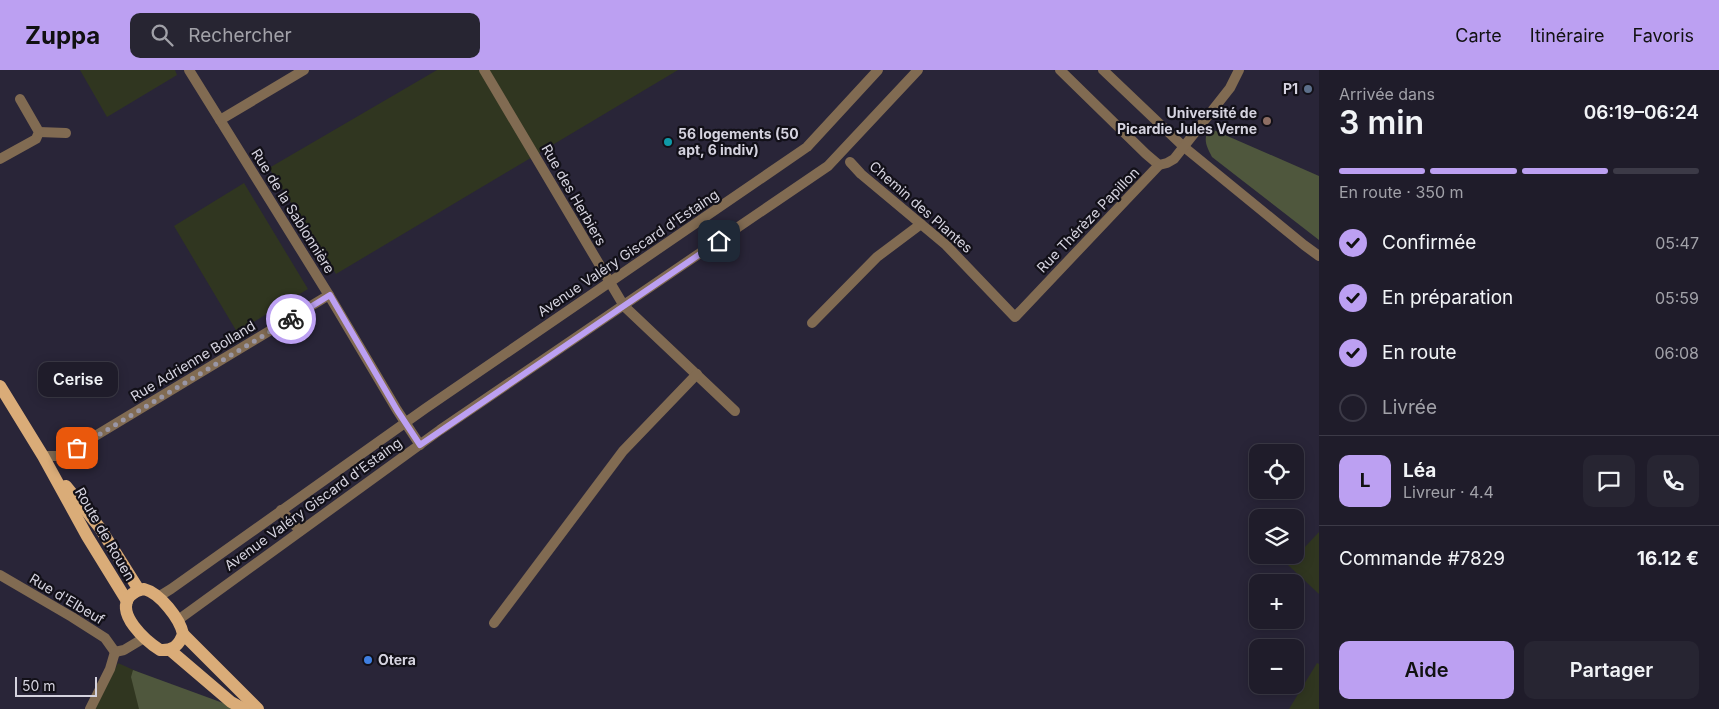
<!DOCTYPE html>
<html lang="fr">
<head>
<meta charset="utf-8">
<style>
	:root { --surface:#1f1c2a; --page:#272532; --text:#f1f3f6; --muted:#a1a1a8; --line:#3c3a47; --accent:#bca0f2 }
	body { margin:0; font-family:Inter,sans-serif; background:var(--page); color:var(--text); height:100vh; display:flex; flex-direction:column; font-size:19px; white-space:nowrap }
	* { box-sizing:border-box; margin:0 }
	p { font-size:16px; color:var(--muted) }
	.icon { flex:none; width:28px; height:28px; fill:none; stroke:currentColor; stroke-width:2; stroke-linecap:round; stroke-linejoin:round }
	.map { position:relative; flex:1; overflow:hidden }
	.drawer { display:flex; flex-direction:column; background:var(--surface); width:400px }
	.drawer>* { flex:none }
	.controls { position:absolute; left:1249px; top:374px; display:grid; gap:10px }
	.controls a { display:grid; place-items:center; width:55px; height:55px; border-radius:10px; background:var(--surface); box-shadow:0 2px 12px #0003,0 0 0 1px var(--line); font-size:25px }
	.scale { position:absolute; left:15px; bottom:12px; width:82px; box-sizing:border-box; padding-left:5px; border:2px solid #d5d3df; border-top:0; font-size:14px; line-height:18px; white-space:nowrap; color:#d5d3df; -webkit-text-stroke:4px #121018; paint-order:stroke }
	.pin { position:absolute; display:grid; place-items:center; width:42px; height:42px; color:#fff; margin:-21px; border-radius:10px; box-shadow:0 2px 8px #0006 }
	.courier { position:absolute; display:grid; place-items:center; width:50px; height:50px; margin:-25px; border:4px solid #bca0f2; border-radius:50%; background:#fff; color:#222; box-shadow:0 1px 6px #0007 }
	.bubble { position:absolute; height:35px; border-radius:10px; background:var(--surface); box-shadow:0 2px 12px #0003,0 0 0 1px var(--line); font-size:16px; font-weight:600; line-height:35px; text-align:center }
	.head em { font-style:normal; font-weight:600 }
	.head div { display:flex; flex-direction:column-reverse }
	.head { display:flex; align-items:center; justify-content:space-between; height:85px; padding:0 20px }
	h1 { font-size:32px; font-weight:600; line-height:38px }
	.bar { display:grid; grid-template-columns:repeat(4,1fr); gap:8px 5px; align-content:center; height:60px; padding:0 20px }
	.bar i { height:6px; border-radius:4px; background:var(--line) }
	.bar .selected { background:var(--accent) }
	.bar p { grid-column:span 4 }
	.line { display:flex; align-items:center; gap:12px; padding:0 20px; border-top:1px solid var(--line) }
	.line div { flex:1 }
	.round { display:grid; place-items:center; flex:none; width:52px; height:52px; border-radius:10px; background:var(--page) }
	ol { padding:0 20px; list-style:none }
	li { display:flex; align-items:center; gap:15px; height:55px }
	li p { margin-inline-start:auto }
	li .icon { padding:5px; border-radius:50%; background:var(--accent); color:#111; stroke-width:4 }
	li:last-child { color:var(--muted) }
	li i { width:28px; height:28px; border:2px solid var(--line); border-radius:50% }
	.action { display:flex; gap:10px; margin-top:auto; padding:10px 20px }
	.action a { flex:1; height:58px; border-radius:10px; background:var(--accent); color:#111; font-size:20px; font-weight:600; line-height:58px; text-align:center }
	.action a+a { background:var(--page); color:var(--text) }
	header { display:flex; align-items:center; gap:30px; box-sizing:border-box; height:70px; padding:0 25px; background:var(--accent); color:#111 }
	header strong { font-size:24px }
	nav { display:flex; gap:28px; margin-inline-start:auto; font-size:18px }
	.search { width:350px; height:45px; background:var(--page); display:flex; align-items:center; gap:12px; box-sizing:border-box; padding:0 18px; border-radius:10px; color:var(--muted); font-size:19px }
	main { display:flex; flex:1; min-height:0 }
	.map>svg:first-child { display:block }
</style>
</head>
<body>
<header>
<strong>Zuppa</strong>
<div class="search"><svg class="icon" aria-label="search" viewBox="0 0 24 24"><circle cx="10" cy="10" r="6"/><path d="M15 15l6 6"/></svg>Rechercher</div>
<nav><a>Carte</a><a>Itinéraire</a><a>Favoris</a></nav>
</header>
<main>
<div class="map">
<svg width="1319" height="639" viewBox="0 0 1319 639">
	<rect width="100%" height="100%" fill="#292538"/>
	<g fill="#303620">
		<path d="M80,0h95l2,5 -70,42z"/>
		<path d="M437,0h241l-342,204 -67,-106z"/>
		<path d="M244,113l64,106 -71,43 -63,-106z"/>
		<path d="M1319,462v62l-31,-29z"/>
		<path d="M118,593l38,17 79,29h-140z"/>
		<path d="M1317,593l2,1v45h-30z"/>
	</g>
	<g fill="#4f573d">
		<path d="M1209,58l110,48v64l-107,-83c-6,-12 -9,-17 -3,-29z"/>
		<path d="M133,600l101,37 1,2h-96l-8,-32z"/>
	</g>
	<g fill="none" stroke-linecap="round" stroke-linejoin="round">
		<g stroke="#816b52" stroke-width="10">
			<path d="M189,0l138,222 70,118 23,35"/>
			<path d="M484,0l140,236 111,105"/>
			<path d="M1060,0l86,84 13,11"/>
			<path d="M1103,0l81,77 120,98 15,11"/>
			<path d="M220,50l84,-50"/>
			<path d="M39,62l27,1"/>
			<path d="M0,89l36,-20 3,-7 -19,-33"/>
			<path d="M850,92l11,12 85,71 69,72 144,-152 8,-2 7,-4 56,-71 9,-18"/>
			<path d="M812,253l65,-66 44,-33"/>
			<path d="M43,386h19l267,-161"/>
			<path d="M281,440l19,21"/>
			<path d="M0,505l72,42 33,21 10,14"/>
			<path d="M158,527l13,-8 255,-181 381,-261 71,-77"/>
			<path d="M178,550l262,-190 388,-264 90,-96"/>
			<path d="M494,553l129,-172 74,-77"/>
			<path d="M115,582l9,-2 20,-12"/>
			<path d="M90,639l20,-40 5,-17"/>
		</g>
		<g stroke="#daac78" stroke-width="12">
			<path d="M0,316l43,70 44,80 40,65"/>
			<path d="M66,416l34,42 39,62"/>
			<path d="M144,519c16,4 36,30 39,45 -4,12 -11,17 -23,16 -14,-9 -45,-36 -30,-54 4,-4 8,-6 14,-7z"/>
			<path d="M183,564l75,75"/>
			<path d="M170,580l61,52 13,7"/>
		</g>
	</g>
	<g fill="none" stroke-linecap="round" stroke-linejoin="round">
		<path stroke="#9996a5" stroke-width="5" stroke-dasharray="0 9" d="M77,378l214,-129"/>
		<path stroke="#bca0f2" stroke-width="6" d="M291,249l39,-24 67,115 23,35 299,-204"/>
	</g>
	<circle fill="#5c6f8a" stroke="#121018" stroke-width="2" cx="1308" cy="19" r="5"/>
	<circle fill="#8d6e63" stroke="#121018" stroke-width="2" cx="1267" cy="51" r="5"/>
	<circle fill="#0f9aa8" stroke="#121018" stroke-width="2" cx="668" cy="72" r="5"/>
	<circle fill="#3f7fe0" stroke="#121018" stroke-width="2" cx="368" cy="590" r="5"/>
	<g text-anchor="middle" stroke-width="4.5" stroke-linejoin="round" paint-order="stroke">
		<g font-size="14" font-weight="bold" fill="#d5d3df" stroke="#121018" text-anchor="end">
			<text x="1298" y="24">P1</text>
			<text x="1257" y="48">Université de<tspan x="1257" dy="16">Picardie Jules Verne</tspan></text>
			<text x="678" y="69" text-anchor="start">56 logements (50<tspan x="678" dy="16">apt, 6 indiv)</tspan></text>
			<text x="378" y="595" text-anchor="start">Otera</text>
		</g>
		<g font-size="14" fill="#d5d3df" stroke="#121018">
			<text transform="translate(574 125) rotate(60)" y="5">Rue des Herbiers</text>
			<text transform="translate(921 137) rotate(41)" y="5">Chemin des Plantes</text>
			<text transform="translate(293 141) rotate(58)" y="5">Rue de la Sablonnière</text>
			<text transform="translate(1088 150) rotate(-46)" y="5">Rue Thérèze Papillon</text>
			<text transform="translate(628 183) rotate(-34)" y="5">Avenue Valéry Giscard d'Estaing</text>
			<text transform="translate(193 291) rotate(-31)" y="5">Rue Adrienne Bolland</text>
			<text transform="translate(313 434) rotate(-36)" y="5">Avenue Valéry Giscard d'Estaing</text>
			<text transform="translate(105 464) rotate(60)" y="5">Route de Rouen</text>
			<text transform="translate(67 529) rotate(31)" y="5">Rue d'Elbeuf</text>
		</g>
	</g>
</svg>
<div class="controls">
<a><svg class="icon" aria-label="locate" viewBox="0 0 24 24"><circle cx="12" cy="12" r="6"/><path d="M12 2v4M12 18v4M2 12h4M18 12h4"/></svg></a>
<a><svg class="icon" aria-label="layers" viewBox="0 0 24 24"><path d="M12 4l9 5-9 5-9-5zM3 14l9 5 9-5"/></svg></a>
<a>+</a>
<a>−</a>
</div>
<div class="scale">50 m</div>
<div class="pin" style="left:77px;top:378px;background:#ea580c"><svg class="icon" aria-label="bag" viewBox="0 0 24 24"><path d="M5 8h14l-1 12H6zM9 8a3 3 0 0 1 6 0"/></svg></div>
<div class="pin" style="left:719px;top:171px;background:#1f2937"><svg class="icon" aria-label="home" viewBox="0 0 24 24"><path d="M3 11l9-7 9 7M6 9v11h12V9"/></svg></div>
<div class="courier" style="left:291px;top:249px"><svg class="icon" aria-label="bike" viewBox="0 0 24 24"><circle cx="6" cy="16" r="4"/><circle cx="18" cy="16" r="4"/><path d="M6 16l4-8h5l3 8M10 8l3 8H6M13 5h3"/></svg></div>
<div class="bubble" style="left:38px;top:292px;width:80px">Cerise</div>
</div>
<section class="drawer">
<div class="head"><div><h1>3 min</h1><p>Arrivée dans</p></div><em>06:19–06:24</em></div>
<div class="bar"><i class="selected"></i><i class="selected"></i><i class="selected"></i><i></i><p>En route · 350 m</p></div>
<ol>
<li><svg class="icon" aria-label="check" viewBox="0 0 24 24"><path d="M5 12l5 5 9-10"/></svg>Confirmée<p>05:47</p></li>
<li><svg class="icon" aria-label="check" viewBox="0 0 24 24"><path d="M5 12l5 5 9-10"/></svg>En préparation<p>05:59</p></li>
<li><svg class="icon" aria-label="check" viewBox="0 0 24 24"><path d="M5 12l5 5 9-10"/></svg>En route<p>06:08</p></li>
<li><i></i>Livrée</li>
</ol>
<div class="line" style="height:90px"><b class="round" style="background:var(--accent);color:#111">L</b><div><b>Léa</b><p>Livreur · 4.4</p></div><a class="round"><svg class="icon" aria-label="chat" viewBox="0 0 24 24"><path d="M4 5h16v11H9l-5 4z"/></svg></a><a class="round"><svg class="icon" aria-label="phone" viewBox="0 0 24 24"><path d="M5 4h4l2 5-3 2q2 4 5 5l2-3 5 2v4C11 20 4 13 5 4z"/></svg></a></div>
<div class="line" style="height:65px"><div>Commande #7829</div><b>16.12 €</b></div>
<div class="action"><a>Aide</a><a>Partager</a></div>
</section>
</main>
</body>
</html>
